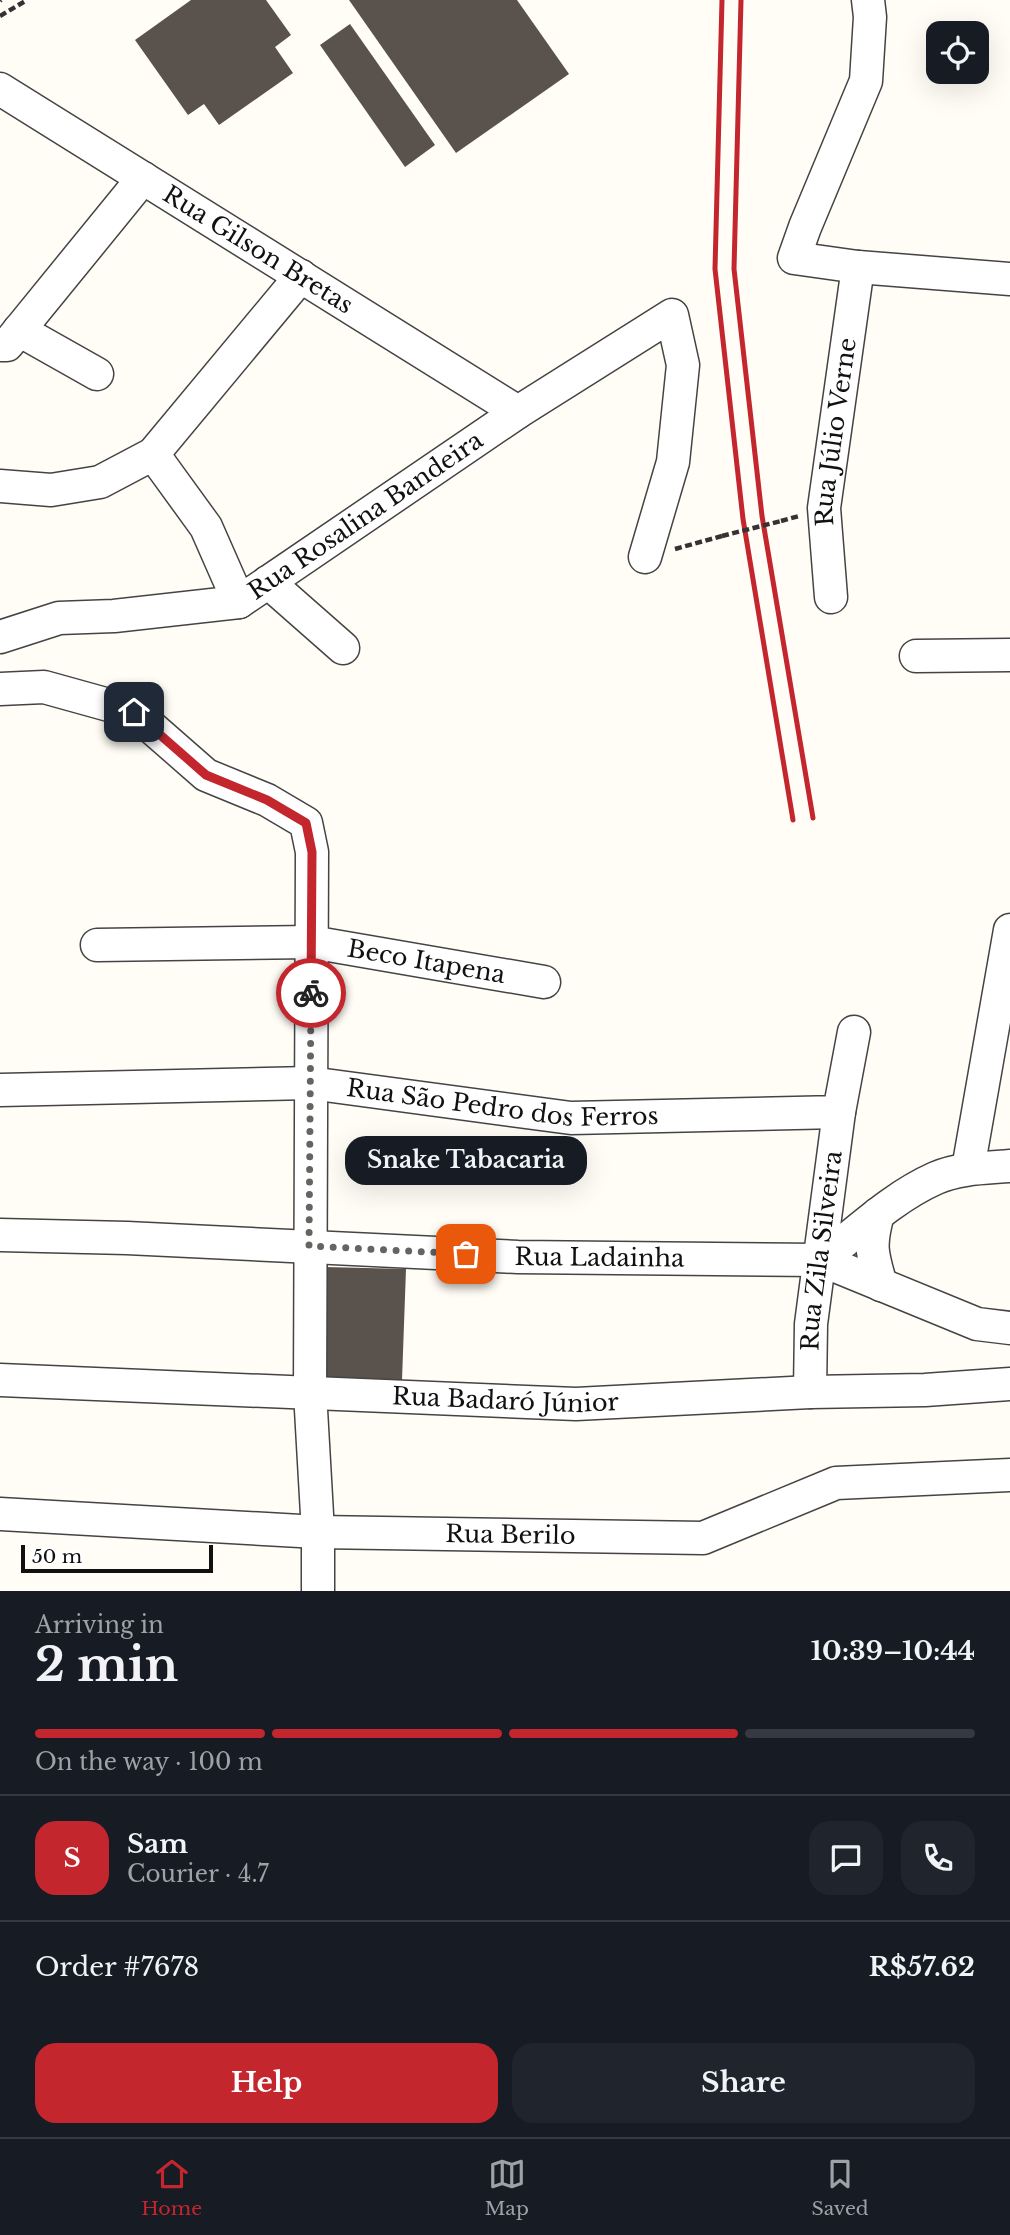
<!DOCTYPE html>
<html lang="en">
<head>
<meta charset="utf-8">
<style>
	:root { --surface:#171b24; --page:#20242c; --text:#f1f3f6; --muted:#9ea1a6; --line:#363941; --accent:#c4262e }
	body { margin:0; font-family:"Libre Baskerville",serif; background:var(--page); color:var(--text); height:100vh; display:flex; flex-direction:column; font-size:26px; white-space:nowrap }
	* { box-sizing:border-box; margin:0 }
	p { font-size:23px; color:var(--muted) }
	.icon { flex:none; width:38px; height:38px; fill:none; stroke:currentColor; stroke-width:2; stroke-linecap:round; stroke-linejoin:round }
	.map { position:relative; height:1591px; overflow:hidden }
	.details { display:flex; flex-direction:column; background:var(--surface); flex:1 }
	.details>* { flex:none }
	.buttons { position:absolute; left:926px; top:21px; display:grid; gap:14px }
	.buttons a { display:grid; place-items:center; width:63px; height:63px; border-radius:14px; background:var(--surface); box-shadow:0 7px 28px #0002; font-size:35px }
	.scale { position:absolute; left:21px; bottom:18px; width:192px; box-sizing:border-box; padding-left:7px; border:4px solid #111; border-top:0; font-size:19px; line-height:24px; white-space:nowrap; color:#111; -webkit-text-stroke:5px #fff; paint-order:stroke }
	.pin { position:absolute; display:grid; place-items:center; width:60px; height:60px; color:#fff; margin:-30px; border-radius:14px; box-shadow:0 4px 10px #0006 }
	.courier { position:absolute; display:grid; place-items:center; width:70px; height:70px; margin:-35px; border:5px solid #c4262e; border-radius:50%; background:#fff; color:#222; box-shadow:0 2px 9px #0007 }
	.bubble { position:absolute; height:49px; border-radius:21px; background:var(--surface); box-shadow:0 7px 28px #0002; font-size:23px; font-weight:700; line-height:49px; text-align:center }
	.headline em { font-style:normal; font-weight:700 }
	.headline div { display:flex; flex-direction:column-reverse }
	.headline { display:flex; align-items:center; justify-content:space-between; height:119px; padding:0 35px }
	h1 { font-size:46px; font-weight:700; line-height:52px }
	.bar { display:grid; grid-template-columns:repeat(4,1fr); gap:10px 7px; align-content:center; height:84px; padding:0 35px }
	.bar i { height:9px; border-radius:5px; background:var(--line) }
	.bar .on { background:var(--accent) }
	.bar p { grid-column:span 4 }
	.line { display:flex; align-items:center; gap:18px; padding:0 35px; border-top:2px solid var(--line) }
	.line div { flex:1 }
	.round { display:grid; place-items:center; flex:none; width:74px; height:74px; border-radius:21px; background:var(--page) }
	.action { display:flex; gap:14px; margin-top:auto; padding:14px 35px }
	.action a { flex:1; height:80px; border-radius:21px; background:var(--accent); color:#fff; font-size:28px; font-weight:700; line-height:80px; text-align:center }
	.action a+a { background:var(--page); color:var(--text) }
	.tabs { display:flex; justify-content:space-around; align-items:center; height:98px; border-top:2px solid var(--line); background:var(--surface); font-size:19px; color:var(--muted) }
	.tabs a { display:grid; justify-items:center; gap:4px }
	.tabs .on { color:var(--accent) }
	.map>svg:first-child { display:block }
</style>
</head>
<body>
<div class="map">
<svg width="1010" height="1591" viewBox="0 0 1010 1591">
	<rect width="100%" height="100%" fill="#fffdf5"/>
	<g fill="#5a524d">
		<path d="M191,0h75l25,35 -16,12 18,26 -74,52 -15,-21 -16,11 -53,-75z"/>
		<path d="M349,0h168l52,74 -113,79z"/>
		<path d="M350,24l85,121 -30,22 -85,-122z"/>
		<path d="M325,1267l81,2 -4,111 -79,2z"/>
	</g>
	<g fill="none" stroke-linecap="round" stroke-linejoin="round">
		<defs>
			<g id="minor">
				<path d="M868,0l2,17 -4,64 -61,146 -11,31 64,9 152,12"/>
				<path id="s1" d="M0,89l518,323"/>
				<path d="M19,330l78,44"/>
				<path d="M0,345h7l136,-167"/>
				<path d="M153,454l53,73 33,75"/>
				<path d="M0,486l51,4 49,-8 53,-28 148,-178"/>
				<path d="M268,582l75,66"/>
				<path id="s2" d="M831,597l-7,-89 34,-241"/>
				<path id="s3" d="M0,637l59,-19 55,-2 125,-14 279,-190 154,-97 11,50 -10,97 -28,95"/>
				<path d="M916,656l94,-1"/>
				<path d="M0,689l44,-2 90,25 72,63 61,25 39,23 6,29 -2,540 8,140v59"/>
				<path id="s4" d="M97,945l214,-3 233,40"/>
				<path id="s5" d="M0,1090l310,-7 261,35 268,-6 15,-80"/>
				<path d="M968,1169l42,-239"/>
				<path d="M878,1214c-9,33 -6,39 3,71"/>
				<path id="s6" d="M0,1235l127,3 391,19 303,3 156,64 33,4"/>
				<path d="M821,1260c36,-28 72,-63 115,-82 23,-10 49,-10 74,-12"/>
				<path id="s7" d="M0,1380l576,24 234,-12 115,-2 85,-6"/>
				<path id="s8" d="M810,1392l1,-68 28,-212"/>
				<path id="s9" d="M0,1514l318,18 385,6 133,-55 174,-8"/>
			</g>
		</defs>
		<use href="#minor" stroke="#444" stroke-width="35"/>
		<g stroke="#333" stroke-width="4.5" stroke-dasharray="7 3.5" stroke-linecap="butt">
			<path d="M0,1l1,-1"/>
			<path d="M0,16l27,-16"/>
			<path d="M781,521l18,-5"/>
			<path d="M675,549l47,-13"/>
		</g>
		<use href="#minor" stroke="#fff" stroke-width="32"/>
		<g stroke="#c4262e" stroke-width="5">
			<path d="M722,0l-7,269 28,250 50,301"/>
			<path d="M741,0l-7,269 28,247 51,302"/>
		</g>
		<path stroke="#333" stroke-width="4.5" stroke-dasharray="7 3.5" stroke-linecap="butt" d="M722,536l59,-15"/>
	</g>
	<g fill="none" stroke-linecap="round" stroke-linejoin="round">
		<path stroke="#646461" stroke-width="7" stroke-dasharray="0 12.6" d="M311,993l-2,253 157,8"/>
		<path stroke="#c4262e" stroke-width="9" d="M134,712l72,63 61,25 39,23 6,29 -1,141"/>
	</g>
	<g text-anchor="middle" stroke-width="7" stroke-linejoin="round" paint-order="stroke">
		<g font-size="24" fill="#111" stroke="#fff">
			<text dy="8" stroke="none"><textPath href="#s1" startOffset="304">Rua Gilson Bretas</textPath></text>
			<text dy="8" stroke="none"><textPath href="#s2" startOffset="166">Rua Júlio Verne</textPath></text>
			<text dy="8" stroke="none"><textPath href="#s3" startOffset="396">Rua Rosalina Bandeira</textPath></text>
			<text dy="8" stroke="none"><textPath href="#s4" startOffset="331">Beco Itapena</textPath></text>
			<text dy="8" stroke="none"><textPath href="#s5" startOffset="504">Rua São Pedro dos Ferros</textPath></text>
			<text dy="8" stroke="none"><textPath href="#s8" startOffset="142">Rua Zila Silveira</textPath></text>
			<text dy="8" stroke="none"><textPath href="#s6" startOffset="600">Rua Ladainha</textPath></text>
			<text dy="8" stroke="none"><textPath href="#s7" startOffset="506">Rua Badaró Júnior</textPath></text>
			<text dy="8" stroke="none"><textPath href="#s9" startOffset="511">Rua Berilo</textPath></text>
		</g>
	</g>
</svg>
<div class="buttons">
<a><svg class="icon" aria-label="locate" viewBox="0 0 24 24"><circle cx="12" cy="12" r="6"/><path d="M12 2v4M12 18v4M2 12h4M18 12h4"/></svg></a>
</div>
<div class="scale">50 m</div>
<div class="pin" style="left:466px;top:1254px;background:#ea580c"><svg class="icon" aria-label="bag" viewBox="0 0 24 24"><path d="M5 8h14l-1 12H6zM9 8a3 3 0 0 1 6 0"/></svg></div>
<div class="pin" style="left:134px;top:712px;background:#1f2937"><svg class="icon" aria-label="home" viewBox="0 0 24 24"><path d="M3 11l9-7 9 7M6 9v11h12V9"/></svg></div>
<div class="courier" style="left:311px;top:993px"><svg class="icon" aria-label="bike" viewBox="0 0 24 24"><circle cx="6" cy="16" r="4"/><circle cx="18" cy="16" r="4"/><path d="M6 16l4-8h5l3 8M10 8l3 8H6M13 5h3"/></svg></div>
<div class="bubble" style="left:345px;top:1136px;width:242px">Snake Tabacaria</div>
</div>
<section class="details">
<div class="headline"><div><h1>2 min</h1><p>Arriving in</p></div><em>10:39–10:44</em></div>
<div class="bar"><i class="on"></i><i class="on"></i><i class="on"></i><i></i><p>On the way · 100 m</p></div>
<div class="line" style="height:126px"><b class="round" style="background:var(--accent);color:#fff">S</b><div><b>Sam</b><p>Courier · 4.7</p></div><a class="round"><svg class="icon" aria-label="chat" viewBox="0 0 24 24"><path d="M4 5h16v11H9l-5 4z"/></svg></a><a class="round"><svg class="icon" aria-label="phone" viewBox="0 0 24 24"><path d="M5 4h4l2 5-3 2q2 4 5 5l2-3 5 2v4C11 20 4 13 5 4z"/></svg></a></div>
<div class="line" style="height:91px"><div>Order #7678</div><b>R$57.62</b></div>
<div class="action"><a>Help</a><a>Share</a></div>
</section>
<nav class="tabs">
<a class="on"><svg class="icon" aria-label="home" viewBox="0 0 24 24"><path d="M3 11l9-7 9 7M6 9v11h12V9"/></svg>Home</a>
<a><svg class="icon" aria-label="map" viewBox="0 0 24 24"><path d="M3 6l6-2 6 2 6-2v14l-6 2-6-2-6 2zM9 4v14M15 6v14"/></svg>Map</a>
<a><svg class="icon" aria-label="saved" viewBox="0 0 24 24"><path d="M7 4h10v16l-5-4-5 4z"/></svg>Saved</a>
</nav>
</body>
</html>
